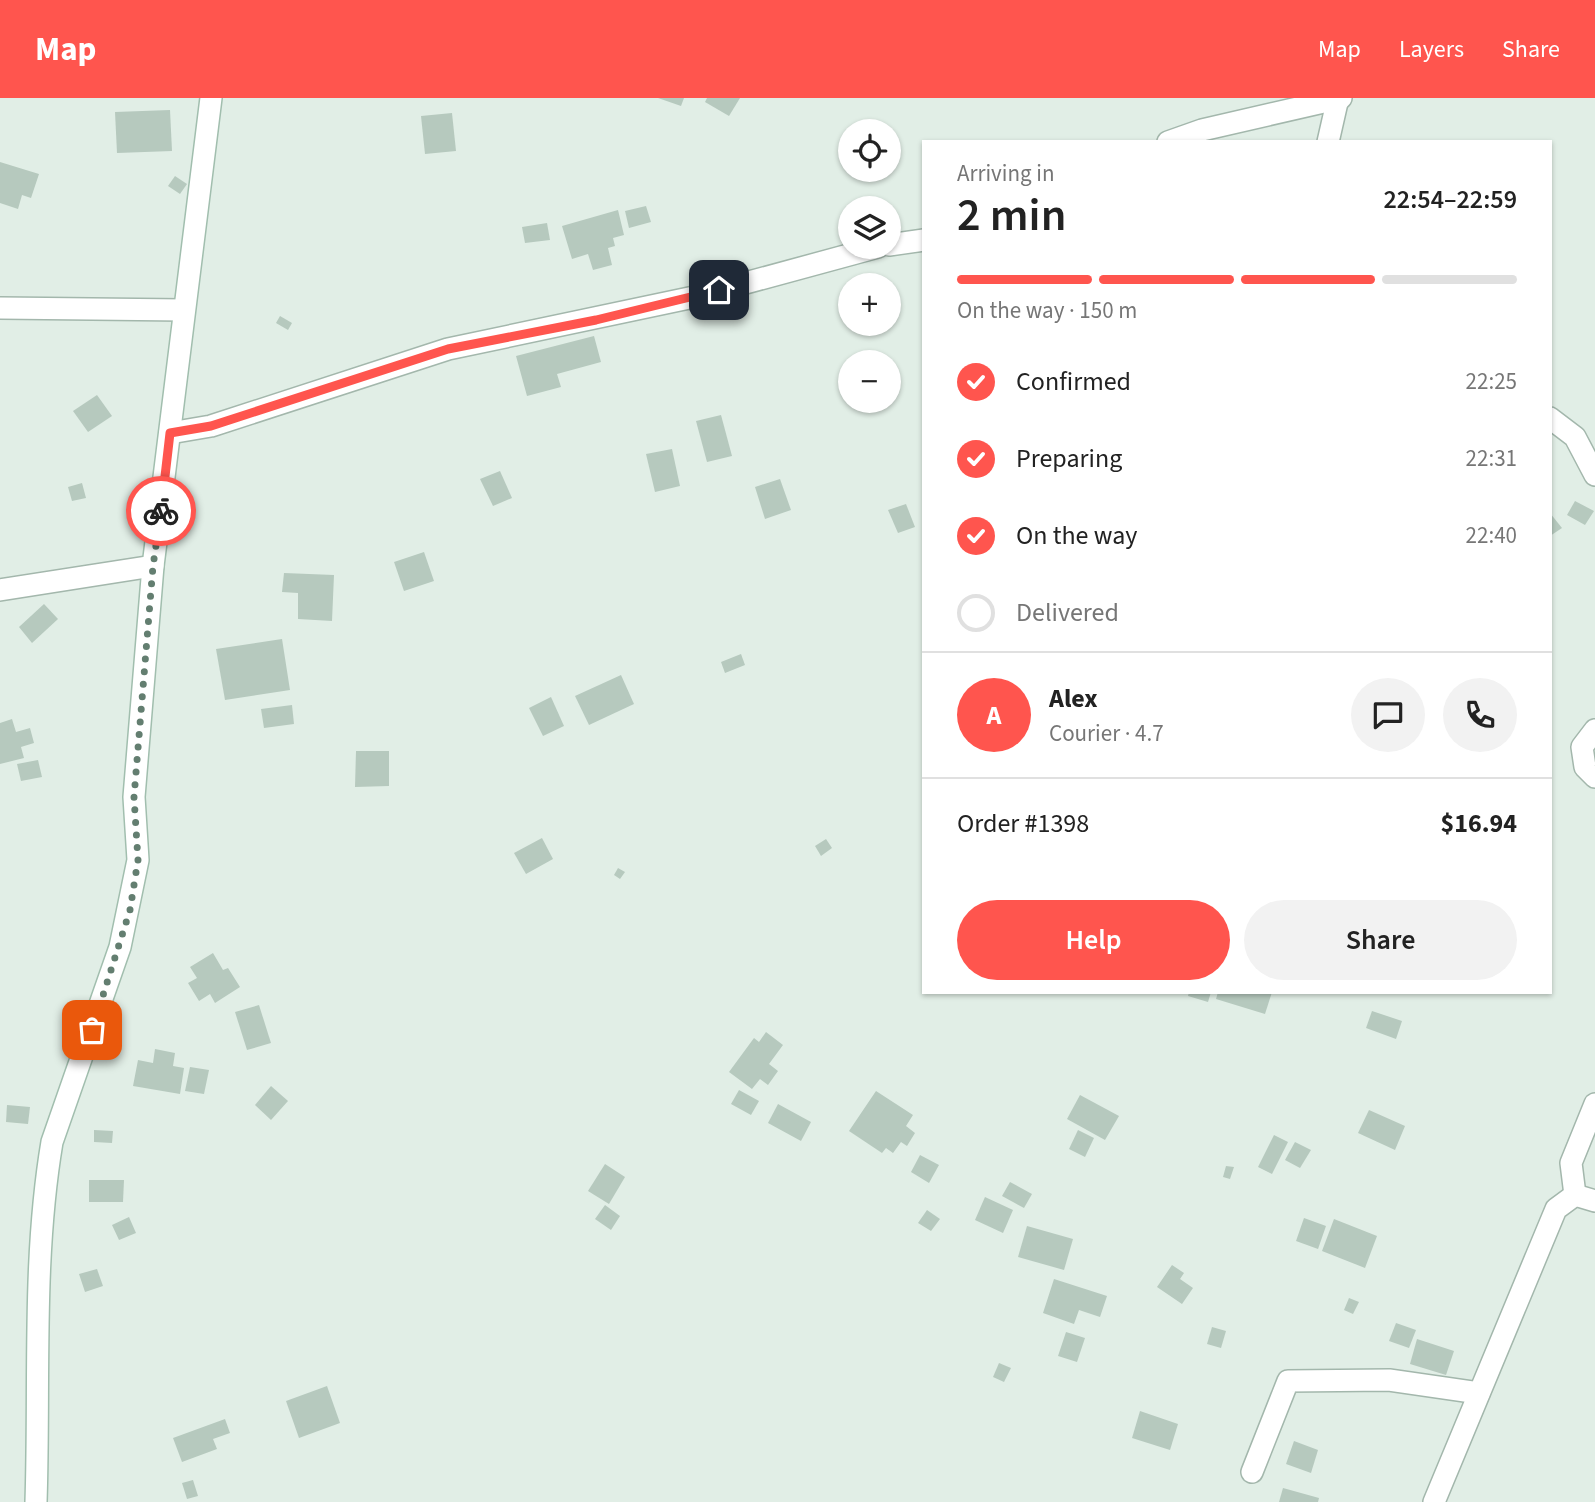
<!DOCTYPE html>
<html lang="en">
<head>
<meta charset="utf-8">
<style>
	:root { --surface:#fff; --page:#f2f2f2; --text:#222; --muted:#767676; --line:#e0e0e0; --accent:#ff554e }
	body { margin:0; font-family:"Source Sans 3",sans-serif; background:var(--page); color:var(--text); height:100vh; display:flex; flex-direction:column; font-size:26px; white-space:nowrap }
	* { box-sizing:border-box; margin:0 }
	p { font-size:23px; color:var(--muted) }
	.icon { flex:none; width:38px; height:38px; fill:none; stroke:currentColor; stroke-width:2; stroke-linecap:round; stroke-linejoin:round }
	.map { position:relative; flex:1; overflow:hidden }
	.side { position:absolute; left:922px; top:42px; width:630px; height:854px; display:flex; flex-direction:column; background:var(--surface); border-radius:0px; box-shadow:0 2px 5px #0004 }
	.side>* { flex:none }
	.buttons { position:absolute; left:838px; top:21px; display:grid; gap:14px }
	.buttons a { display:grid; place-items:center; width:63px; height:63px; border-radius:50%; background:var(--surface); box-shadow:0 2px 5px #0004; font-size:35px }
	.pin { position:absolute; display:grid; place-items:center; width:60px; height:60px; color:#fff; margin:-30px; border-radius:14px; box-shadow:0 4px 10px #0006 }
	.courier { position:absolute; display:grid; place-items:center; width:70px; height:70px; margin:-35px; border:5px solid #ff554e; border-radius:50%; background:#fff; color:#222; box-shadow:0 2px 9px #0007 }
	.headline em { font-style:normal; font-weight:600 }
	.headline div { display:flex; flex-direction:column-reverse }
	.headline { display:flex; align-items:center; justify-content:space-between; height:119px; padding:0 35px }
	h1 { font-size:46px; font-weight:600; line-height:52px }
	.bar { display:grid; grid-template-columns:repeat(4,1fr); gap:10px 7px; align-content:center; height:84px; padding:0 35px }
	.bar i { height:9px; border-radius:5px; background:var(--line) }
	.bar .active { background:var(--accent) }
	.bar p { grid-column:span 4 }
	.line { display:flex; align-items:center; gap:18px; padding:0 35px; border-top:2px solid var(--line) }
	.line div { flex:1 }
	.round { display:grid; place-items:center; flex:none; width:74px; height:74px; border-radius:37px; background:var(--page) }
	ol { padding:0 35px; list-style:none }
	li { display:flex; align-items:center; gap:21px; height:77px }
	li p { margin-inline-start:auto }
	li .icon { padding:7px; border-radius:50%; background:var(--accent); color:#fff; stroke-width:4 }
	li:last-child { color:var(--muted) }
	li i { width:38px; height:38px; border:4px solid var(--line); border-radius:50% }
	.cta { display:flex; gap:14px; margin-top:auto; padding:14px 35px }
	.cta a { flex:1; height:80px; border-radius:42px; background:var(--accent); color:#fff; font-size:28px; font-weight:600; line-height:80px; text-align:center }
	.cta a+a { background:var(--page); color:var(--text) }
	header { display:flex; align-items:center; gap:42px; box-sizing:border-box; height:98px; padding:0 35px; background:var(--accent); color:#fff }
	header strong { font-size:33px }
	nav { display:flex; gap:38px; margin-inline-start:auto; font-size:24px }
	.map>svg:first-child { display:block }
</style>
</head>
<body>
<header>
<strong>Map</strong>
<nav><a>Map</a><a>Layers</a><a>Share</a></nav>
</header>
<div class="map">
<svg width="1595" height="1404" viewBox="0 0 1595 1404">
	<rect width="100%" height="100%" fill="#e1eee6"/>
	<g fill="#b6c9be">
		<path d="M658,0h26l-3,8z"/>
		<path d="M707,0h33l-11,18 -24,-14z"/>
		<path d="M170,12l2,41 -55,2 -2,-41z"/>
		<path d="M452,15l4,38 -31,3 -4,-38z"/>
		<path d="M0,64l39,12 -8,24 -9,-3 -4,14 -18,-6z"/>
		<path d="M175,78l12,8 -7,10 -12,-8z"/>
		<path d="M646,108l5,16 -22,6 -4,-17z"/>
		<path d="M618,112l6,25 -11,3 2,8 -7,2 4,17 -19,5 -5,-16 -16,5 -10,-33z"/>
		<path d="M547,125l3,17 -25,3 -3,-16z"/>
		<path d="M280,218l12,7 -4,7 -12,-7z"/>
		<path d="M594,238l7,26 -44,12 4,13 -34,9 -11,-40z"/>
		<path d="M97,297l15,21 -24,16 -15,-21z"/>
		<path d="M721,317l11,41 -25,6 -11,-41z"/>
		<path d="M672,351l8,37 -25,6 -9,-38z"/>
		<path d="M500,373l12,27 -19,8 -13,-27z"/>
		<path d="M780,381l11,31 -26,9 -10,-32z"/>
		<path d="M82,385l4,15 -14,3 -4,-14z"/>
		<path d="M1575,403l19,10 -9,14 -18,-10z"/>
		<path d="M906,406l9,23 -17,6 -10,-23z"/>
		<path d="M1550,415l12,15 -12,8z"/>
		<path d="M424,454l10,29 -30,10 -10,-29z"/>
		<path d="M284,475l50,2 -2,46 -34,-2v-26l-16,-1z"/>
		<path d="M44,506l14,15 -26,24 -13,-16z"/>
		<path d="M282,541l8,51 -65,10 -9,-51z"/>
		<path d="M741,556l4,11 -20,8 -4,-11z"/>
		<path d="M621,577l13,29 -45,21 -14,-29z"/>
		<path d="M551,599l13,29 -21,10 -14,-28z"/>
		<path d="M292,607l2,19 -30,4 -3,-19z"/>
		<path d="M12,621l4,13 14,-4 4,15 -13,4 3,11 -24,6v-41z"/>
		<path d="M356,653h33v35l-34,1z"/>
		<path d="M38,662l4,17 -21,4 -4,-17z"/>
		<path d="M542,740l11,21 -27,15 -12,-21z"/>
		<path d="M826,741l6,9 -11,8 -6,-10z"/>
		<path d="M618,770l7,4 -5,7 -6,-4z"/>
		<path d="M213,855l10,17 5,-2 12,19 -25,16 -5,-9 -11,7 -11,-18 9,-5 -7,-11z"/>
		<path d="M1189,894h22l-3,10 -20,-6z"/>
		<path d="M1218,894h54l-7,22 -49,-15z"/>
		<path d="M259,907l12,38 -24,7 -12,-38z"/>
		<path d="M1372,913l30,10 -6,18 -30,-11z"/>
		<path d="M766,934l17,13 -14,19 9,7 -10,14 -8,-6 -8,10 -23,-17 25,-34 5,4z"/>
		<path d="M155,951l20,4 -2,13 11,2 -4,26 -47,-8 5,-26 15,3z"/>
		<path d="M190,969l19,3 -5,24 -19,-3z"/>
		<path d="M271,988l17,15 -17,19 -16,-15z"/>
		<path d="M739,992l20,11 -8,14 -20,-11z"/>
		<path d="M876,993l37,24 -7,11 9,7 -8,13 -6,-4 -8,11 -7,-5 -4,5 -33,-22z"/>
		<path d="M1080,997l39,21 -14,24 -38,-21z"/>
		<path d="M778,1006l33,18 -10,19 -33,-18z"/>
		<path d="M7,1007l23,2 -2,17 -22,-2z"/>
		<path d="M1369,1012l36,16 -10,24 -37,-17z"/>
		<path d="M94,1032l19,1 -1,12 -18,-1z"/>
		<path d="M1078,1032l16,8 -9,19 -16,-8z"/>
		<path d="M1274,1037l14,7 -16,32 -14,-7z"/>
		<path d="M1295,1044l16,8 -11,18 -15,-8z"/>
		<path d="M920,1057l19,10 -10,18 -18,-11z"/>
		<path d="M605,1066l20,13 -16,27 -21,-13z"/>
		<path d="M1226,1068l8,1 -4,12 -7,-2z"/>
		<path d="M89,1082h35l-1,22h-34z"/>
		<path d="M1010,1084l22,12 -8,14 -22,-12z"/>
		<path d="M985,1099l28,13 -10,23 -28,-13z"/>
		<path d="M605,1107l15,11 -9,14 -16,-11z"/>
		<path d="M927,1112l13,9 -9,12 -13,-8z"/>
		<path d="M129,1119l7,16 -17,7 -7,-15z"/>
		<path d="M1304,1120l22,8 -8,23 -22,-8z"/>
		<path d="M1334,1121l43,17 -12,32 -43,-17z"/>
		<path d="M1027,1128l46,13 -9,31 -46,-13z"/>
		<path d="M1172,1167l12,8 -4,6 13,9 -11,16 -25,-17z"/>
		<path d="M97,1171l6,17 -18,6 -6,-18z"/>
		<path d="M1054,1181l53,17 -7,21 -21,-7 -5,14 -31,-11z"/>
		<path d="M1349,1200l10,4 -6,12 -9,-4z"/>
		<path d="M1396,1225l20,7 -7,18 -20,-7z"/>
		<path d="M1212,1229l14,4 -5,17 -14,-4z"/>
		<path d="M1066,1234l19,6 -8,24 -19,-6z"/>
		<path d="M1417,1241l37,12 -8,24 -36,-11z"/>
		<path d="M999,1265l12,5 -7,14 -11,-5z"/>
		<path d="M327,1288l13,37 -41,15 -13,-37z"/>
		<path d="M1140,1313l38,13 -8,26 -38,-12z"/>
		<path d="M225,1321l5,14 -17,6 4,10 -35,13 -9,-24z"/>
		<path d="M1294,1343l24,9 -7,23 -25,-9z"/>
		<path d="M193,1382l5,16 -11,3 -5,-16z"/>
		<path d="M1283,1390l36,10 -1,4h-39z"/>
	</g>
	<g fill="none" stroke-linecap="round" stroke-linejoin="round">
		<defs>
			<g id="street">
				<path d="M1168,44l34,-12 139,-32"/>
				<path d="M1328,44l10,-44"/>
				<path d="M889,147l35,-5"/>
				<path d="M0,210l184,2"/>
				<path d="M1550,320l25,19 20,38"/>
				<path d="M170,335l41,-7 237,-77 246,-52 184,-50"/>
				<path d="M0,492l153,-24"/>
				<path d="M1595,632l-13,17 3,20 10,10"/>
				<path d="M1575,1097l-4,-32 24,-59"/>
				<path d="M1252,1374l36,-91 101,-1 90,13"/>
				<path d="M1434,1404l122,-293 19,-14 20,6"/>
			</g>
			<path id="secondary" d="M36,1404c4,-120 -4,-241 16,-360l68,-195 18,-87 -4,-63 19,-231 58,-468"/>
		</defs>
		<use href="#street" stroke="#a3b7ac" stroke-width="24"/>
		<use href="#secondary" stroke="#a1beae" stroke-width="24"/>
		<use href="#street" stroke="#fff" stroke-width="21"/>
		<use href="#secondary" stroke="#fff" stroke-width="21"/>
	</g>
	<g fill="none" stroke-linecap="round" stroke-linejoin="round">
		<path stroke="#637e70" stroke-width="7" stroke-dasharray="0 12.6" d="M92,932l38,-120 8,-50 -4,-63 19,-231 8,-55"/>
		<path stroke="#ff554e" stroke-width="9" d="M161,413l9,-78 41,-7 237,-77 148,-29 123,-30"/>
	</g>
</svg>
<div class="buttons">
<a><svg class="icon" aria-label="locate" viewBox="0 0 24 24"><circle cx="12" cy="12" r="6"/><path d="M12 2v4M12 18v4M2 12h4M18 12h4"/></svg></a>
<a><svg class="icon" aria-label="layers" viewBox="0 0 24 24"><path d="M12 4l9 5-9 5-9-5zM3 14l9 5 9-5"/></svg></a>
<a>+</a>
<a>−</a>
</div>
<div class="pin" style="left:92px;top:932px;background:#ea580c"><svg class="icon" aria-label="bag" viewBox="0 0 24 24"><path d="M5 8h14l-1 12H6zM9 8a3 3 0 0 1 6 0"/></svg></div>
<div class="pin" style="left:719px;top:192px;background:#1f2937"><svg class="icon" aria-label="home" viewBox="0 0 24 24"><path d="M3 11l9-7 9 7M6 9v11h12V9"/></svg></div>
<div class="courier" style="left:161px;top:413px"><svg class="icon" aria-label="bike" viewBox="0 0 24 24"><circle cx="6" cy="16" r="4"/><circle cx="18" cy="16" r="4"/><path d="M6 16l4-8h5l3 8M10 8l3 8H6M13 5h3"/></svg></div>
<section class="side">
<div class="headline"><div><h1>2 min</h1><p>Arriving in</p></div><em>22:54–22:59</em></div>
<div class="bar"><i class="active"></i><i class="active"></i><i class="active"></i><i></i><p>On the way · 150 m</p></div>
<ol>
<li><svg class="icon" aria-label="check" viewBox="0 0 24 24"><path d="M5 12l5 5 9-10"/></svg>Confirmed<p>22:25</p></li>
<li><svg class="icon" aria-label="check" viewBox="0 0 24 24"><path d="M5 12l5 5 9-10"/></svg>Preparing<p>22:31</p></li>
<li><svg class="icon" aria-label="check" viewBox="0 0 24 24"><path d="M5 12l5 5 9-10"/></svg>On the way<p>22:40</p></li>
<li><i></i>Delivered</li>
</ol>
<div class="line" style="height:126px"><b class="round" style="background:var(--accent);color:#fff">A</b><div><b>Alex</b><p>Courier · 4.7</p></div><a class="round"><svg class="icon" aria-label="chat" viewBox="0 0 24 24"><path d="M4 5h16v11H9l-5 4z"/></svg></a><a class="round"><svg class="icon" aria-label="phone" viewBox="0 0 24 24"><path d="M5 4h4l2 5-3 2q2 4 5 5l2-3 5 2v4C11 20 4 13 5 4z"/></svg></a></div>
<div class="line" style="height:91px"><div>Order #1398</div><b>$16.94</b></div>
<div class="cta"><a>Help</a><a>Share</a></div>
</section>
</div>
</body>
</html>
